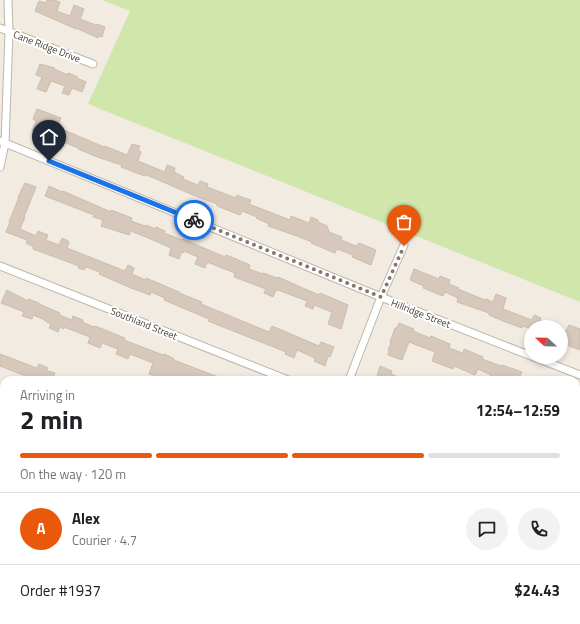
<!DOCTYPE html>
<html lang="en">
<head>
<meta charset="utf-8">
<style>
	:root { --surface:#fff; --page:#f2f2f2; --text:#202124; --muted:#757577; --line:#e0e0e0; --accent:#ea580c }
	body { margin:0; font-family:"Titillium Web",sans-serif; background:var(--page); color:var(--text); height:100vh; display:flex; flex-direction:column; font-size:15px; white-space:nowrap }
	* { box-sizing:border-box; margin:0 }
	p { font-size:13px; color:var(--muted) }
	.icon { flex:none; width:22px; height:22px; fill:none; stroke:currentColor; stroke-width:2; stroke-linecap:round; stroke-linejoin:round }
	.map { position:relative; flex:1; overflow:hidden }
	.drawer { position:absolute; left:0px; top:376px; width:580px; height:248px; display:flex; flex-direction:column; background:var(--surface); border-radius:12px 12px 0 0; box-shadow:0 2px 6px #0003 }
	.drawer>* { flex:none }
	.needle { width:26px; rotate:292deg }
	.controls { position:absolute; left:524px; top:320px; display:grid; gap:8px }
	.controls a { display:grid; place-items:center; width:44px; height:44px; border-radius:50%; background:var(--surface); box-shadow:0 2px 6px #0003; font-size:20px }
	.pin { position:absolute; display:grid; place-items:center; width:34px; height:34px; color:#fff; margin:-41px -17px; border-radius:50% 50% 50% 0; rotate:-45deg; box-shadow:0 0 4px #0007 }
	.pin .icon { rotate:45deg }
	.courier { position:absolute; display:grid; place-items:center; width:40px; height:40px; margin:-20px; border:3px solid #1a73e8; border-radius:50%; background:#fff; color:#222; box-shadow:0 1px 5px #0007 }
	.headline em { font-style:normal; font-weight:700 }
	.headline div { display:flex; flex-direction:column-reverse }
	.headline { display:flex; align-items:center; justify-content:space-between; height:68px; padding:0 20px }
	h1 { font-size:26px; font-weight:700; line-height:30px }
	.bar { display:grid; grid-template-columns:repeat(4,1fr); gap:6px 4px; align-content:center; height:48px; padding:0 20px }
	.bar i { height:5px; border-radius:3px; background:var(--line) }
	.bar .active { background:var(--accent) }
	.bar p { grid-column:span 4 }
	.line { display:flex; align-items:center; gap:10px; padding:0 20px; border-top:1px solid var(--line) }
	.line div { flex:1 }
	.round { display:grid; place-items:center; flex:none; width:42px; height:42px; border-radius:21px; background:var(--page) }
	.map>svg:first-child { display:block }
</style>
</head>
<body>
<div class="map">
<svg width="580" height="624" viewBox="0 0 580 624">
	<rect width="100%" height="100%" fill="#f1ebe2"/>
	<path fill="#d1e6aa" d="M102,0h478v302l-492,-198 42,-93z"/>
	<g fill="#d6c9bb" stroke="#cdbdab">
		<path d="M47,0h7l6,2 -3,9 13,5 4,-11 10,4 -4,10 16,6 1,-1 8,3 -3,10 -3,-1 -1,2 -22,-10v1l-41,-18 4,-10 7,2z"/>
		<path d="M40,64l15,4 -1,1 14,6v-2l10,4 -1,1 9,4 -4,10 -10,-4 -3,7 -7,-2 3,-7 -14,-5 -5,11 -9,-3 5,-12 -6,-2z"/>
		<path d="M37,109l24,9 -4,9 47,20 1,-1 22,9 5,-11 8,2 -2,4 3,2 -3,9 27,11 2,-7 8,3 -1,4 10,5 -1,2 15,6 2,-4 8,3 -1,3 29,11 1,-3 7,3 7,2 -2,4 41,16 1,-4 18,7 2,-6 7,3v2l9,4 2,6 13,5 -1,3 15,6 3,-3 17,7 -5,15 -19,-8 1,-2 -16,-6 -2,4 -24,-10 1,-1 -15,-6 -29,-10 1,-2 -13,-6 1,-1 -15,-6 -2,4 -23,-9v-2l-24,-9 -37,-16 -10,-4 -1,1 -24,-9 1,-2 -22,-7 -22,-9v-1l-17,-7 -1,3 -14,-6v-1l-14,-6 4,-10 -3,-2z"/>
		<path d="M25,183l11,4 -12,30h1l-5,12 16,7 2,-5 10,4 -2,5 13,5 3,-7 6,3 1,1 -2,6 58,23 3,-6 6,3 -2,6 13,6 1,-2 33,14v1l23,9 -1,2 68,28 3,-6 47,20 2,-4 13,5 -4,10 -2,-1 -3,10 -11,-5 1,-3 -18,-8 -3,8 -9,-4 1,-2 -78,-31 1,-2 -45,-19 1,-2 -14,-6 -1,3 -19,-7 -32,-14 1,-2 -14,-5 -2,3 -6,-2 1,-2 -46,-17 1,-2 -8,-4 1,-3 -21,-8 4,-10h-1l10,-25h-1z"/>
		<path d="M49,186l13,6 1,-1 48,21v-2l21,8 -1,3 14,5 1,-1 9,4 1,-2 9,4 -1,2 18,7 1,-1 42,18 1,-2 10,4 14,6 -1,4 14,5v-1l14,5 1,-1 27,12 14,6 1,-2 28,12 -7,24 -13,-5 4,-12 -18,-7 -1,4 -8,-3 2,-5 -29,-11v1l-2,-1 -3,7 -9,-4 2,-4 -32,-12 1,-4 -28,-11 -2,6 -10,-4 3,-7 -14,-6 -1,2 -1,-1 -3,7 -10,-4 2,-7 -18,-8 -22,-9 -2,4 -28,-9 2,-6 -10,-3 1,-2 -49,-19z"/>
		<path d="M414,269l25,10 1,-3 10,4 -1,4 10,4 -1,1 27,11 1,-1 7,3 3,-8 10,4 -3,11 29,11 2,-5 7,3 -1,2 16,7h-25v2l-8,-3 -1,2 -19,-7 -14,-6v-2l-32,-11 1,-4 -13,-6 -2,4 -20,-8 1,-2 -14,-6z"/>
		<path d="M7,290l21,11v-2l11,4v1l21,9 -1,2 13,5 1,-4 10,4 -1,2 12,5 1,-1 30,12 -1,2 39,15 1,-1 9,4 1,2 52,20h-63l-14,-6 4,-11 -23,-9 -2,5 -12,-5 2,-5 -16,-6 -2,5 -12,-5 2,-6 -26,-10v2l-4,-2 -2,5 -9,-4 2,-4 -6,-3v-1l-12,-5 -1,4 -10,-3 2,-4 -23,-9z"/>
		<path d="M399,323l15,6 -1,2 17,7 1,-2 19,8 -1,4 14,5 1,-4 19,8 -1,2 19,7 1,-1 20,7 -4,8h-29l2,-5 -13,-6 -3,6 -21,-9 -1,3 -11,-4 -10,-4 3,-9 -26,-10 -7,18 -14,-5 1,-4 -1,-1 3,-7 -1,-1 5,-14h2z"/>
		<path d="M569,325l11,4v21l-19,-7v-14l5,2z"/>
		<path d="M0,354l37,14 2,-4 9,4 -1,2 1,1 7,2 -3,7h-16l-36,-14z"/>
		<path d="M380,366l12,5 -1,3 14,6h-29z"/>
	</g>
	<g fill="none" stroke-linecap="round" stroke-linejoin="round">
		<defs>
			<g id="street">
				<path d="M0,28l93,36"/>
				<path d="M0,141l381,156 150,59"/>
				<path d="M0,167l5,-24 4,-111 -1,-32"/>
				<path d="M0,266l288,114"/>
				<path d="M534,357l46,18"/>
				<path d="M349,380l32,-83 23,-52"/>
				<path d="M0,480l4,2"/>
				<path d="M576,495l4,2"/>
				<path d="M77,620l10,4"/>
				<path d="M55,624l3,-4"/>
				<path d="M208,624l5,-4"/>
				<path d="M390,624l4,-4"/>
			</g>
			<g id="secondary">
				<path d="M0,400l4,2"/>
				<path d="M541,620l10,4"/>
			</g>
		</defs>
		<use href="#street" stroke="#bfb5a8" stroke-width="9"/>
		<use href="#secondary" stroke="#d2bb92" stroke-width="11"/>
		<use href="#street" stroke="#fff" stroke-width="7"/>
		<use href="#secondary" stroke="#fee9bf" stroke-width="9"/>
	</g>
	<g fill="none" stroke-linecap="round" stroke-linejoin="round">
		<path stroke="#807970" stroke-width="4" stroke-dasharray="0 7.2" d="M194,220l187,77 23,-51"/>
		<path stroke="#1a73e8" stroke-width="5" d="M49,161l145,59"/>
	</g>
	<g text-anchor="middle" stroke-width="4" stroke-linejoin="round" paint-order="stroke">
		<g font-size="10" fill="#433b33" stroke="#fff">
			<text transform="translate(47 46) rotate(21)" y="4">Cane Ridge Drive</text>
			<text transform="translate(421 313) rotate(21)" y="4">Hillridge Street</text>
			<text transform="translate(144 323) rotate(22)" y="4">Southland Street</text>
		</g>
	</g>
</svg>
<div class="controls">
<a><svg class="needle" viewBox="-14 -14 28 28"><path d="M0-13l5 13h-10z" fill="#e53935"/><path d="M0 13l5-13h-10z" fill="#757577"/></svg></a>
</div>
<div class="pin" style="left:404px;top:246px;background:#ea580c"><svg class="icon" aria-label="bag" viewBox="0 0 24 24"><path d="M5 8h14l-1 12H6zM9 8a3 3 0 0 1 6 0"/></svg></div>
<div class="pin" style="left:49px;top:161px;background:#1f2937"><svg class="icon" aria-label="home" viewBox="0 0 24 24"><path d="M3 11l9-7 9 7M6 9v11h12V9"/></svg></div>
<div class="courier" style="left:194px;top:220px"><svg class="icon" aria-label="bike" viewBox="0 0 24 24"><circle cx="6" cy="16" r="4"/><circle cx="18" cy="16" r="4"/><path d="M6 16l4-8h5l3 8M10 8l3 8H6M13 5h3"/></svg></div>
<section class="drawer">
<div class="headline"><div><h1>2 min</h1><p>Arriving in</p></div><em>12:54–12:59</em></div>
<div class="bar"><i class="active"></i><i class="active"></i><i class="active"></i><i></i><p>On the way · 120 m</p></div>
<div class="line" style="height:72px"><b class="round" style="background:var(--accent);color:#fff">A</b><div><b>Alex</b><p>Courier · 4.7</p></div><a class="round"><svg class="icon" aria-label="chat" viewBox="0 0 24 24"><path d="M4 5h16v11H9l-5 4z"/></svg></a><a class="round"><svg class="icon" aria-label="phone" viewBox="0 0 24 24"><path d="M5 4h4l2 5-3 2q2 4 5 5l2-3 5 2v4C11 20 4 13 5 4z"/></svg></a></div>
<div class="line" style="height:52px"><div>Order #1937</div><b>$24.43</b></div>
</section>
</div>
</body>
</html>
